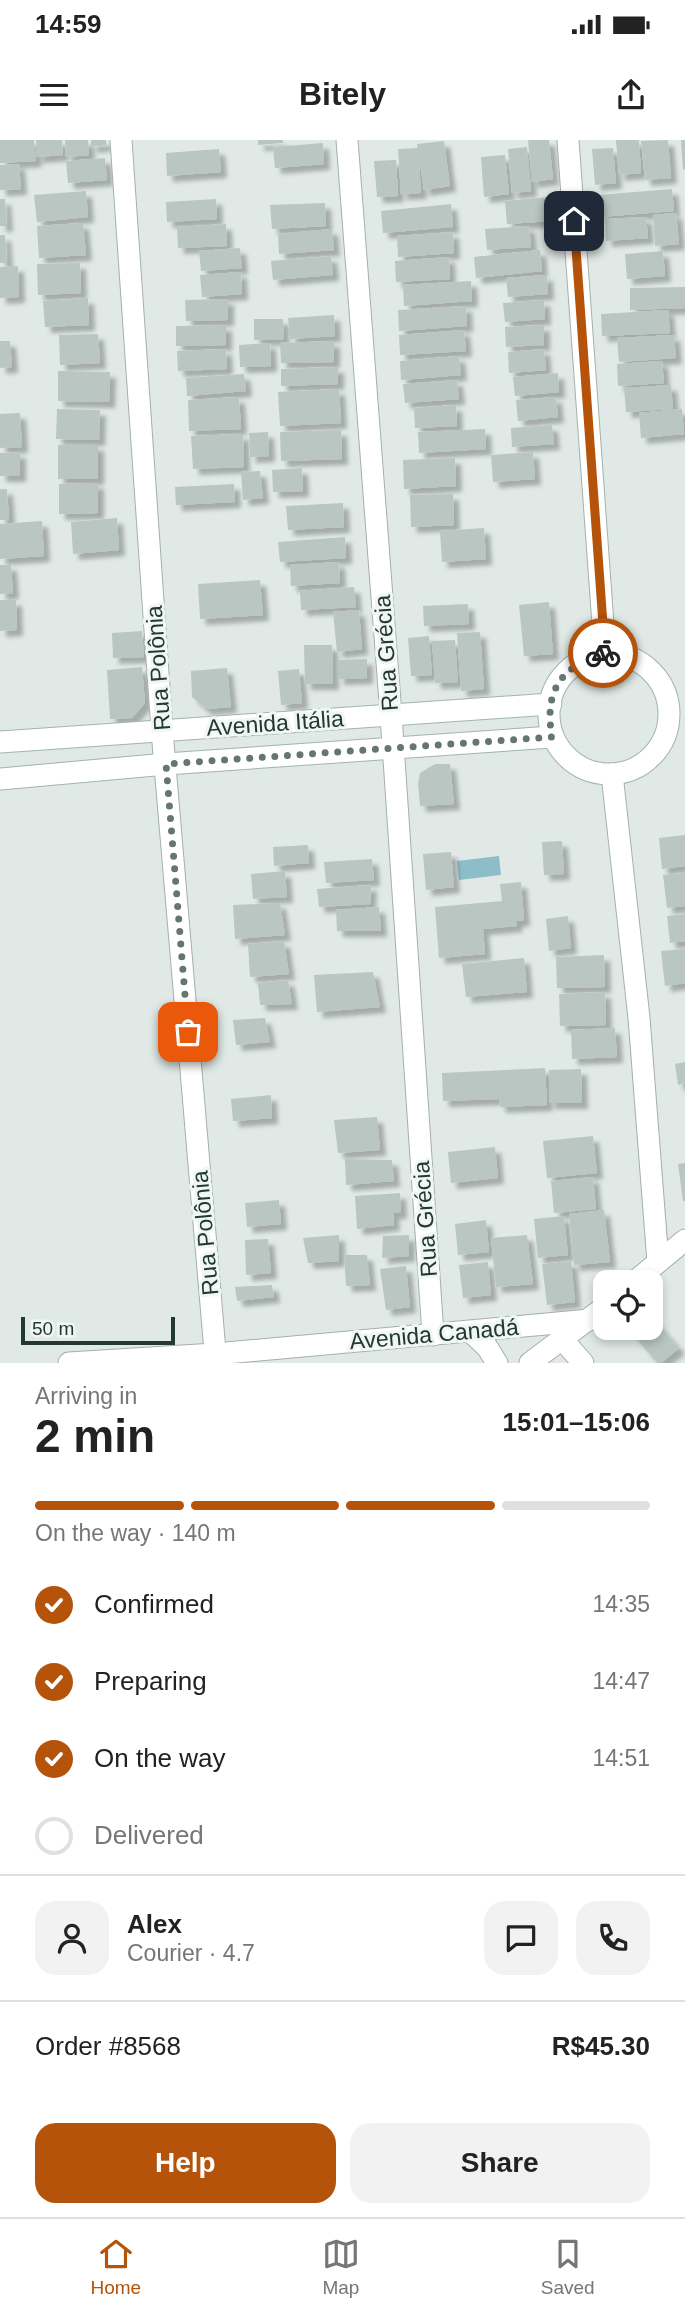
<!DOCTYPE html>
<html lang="en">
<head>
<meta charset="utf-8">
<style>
	:root { --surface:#fff; --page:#f2f2f2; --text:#222; --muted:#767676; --line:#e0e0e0; --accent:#b45309 }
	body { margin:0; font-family:Arial,sans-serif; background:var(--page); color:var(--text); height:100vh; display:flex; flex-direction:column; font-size:26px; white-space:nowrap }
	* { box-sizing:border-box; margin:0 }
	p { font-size:23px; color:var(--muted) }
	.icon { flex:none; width:38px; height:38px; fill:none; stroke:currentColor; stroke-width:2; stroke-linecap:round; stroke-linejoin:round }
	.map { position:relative; height:1223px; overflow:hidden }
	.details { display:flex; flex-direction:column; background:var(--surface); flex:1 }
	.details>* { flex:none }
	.controls { position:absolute; left:593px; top:1130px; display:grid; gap:14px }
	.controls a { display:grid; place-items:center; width:70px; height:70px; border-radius:14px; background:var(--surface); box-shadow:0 4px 10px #0003; font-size:35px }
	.scale { position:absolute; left:21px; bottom:18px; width:154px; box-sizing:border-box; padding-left:7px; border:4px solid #233833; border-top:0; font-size:19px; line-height:24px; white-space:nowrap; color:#233833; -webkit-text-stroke:5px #f0f6f3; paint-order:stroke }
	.pin { position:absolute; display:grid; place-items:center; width:60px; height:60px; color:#fff; margin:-30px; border-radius:14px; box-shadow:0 4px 10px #0006 }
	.courier { position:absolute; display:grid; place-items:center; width:70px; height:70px; margin:-35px; border:5px solid #b45309; border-radius:50%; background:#fff; color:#222; box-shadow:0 2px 9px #0007 }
	.summary em { font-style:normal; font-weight:800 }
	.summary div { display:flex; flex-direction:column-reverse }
	.summary { display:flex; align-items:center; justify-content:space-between; height:119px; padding:0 35px }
	h1 { font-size:46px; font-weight:800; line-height:52px }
	.bar { display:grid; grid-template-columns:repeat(4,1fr); gap:10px 7px; align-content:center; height:84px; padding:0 35px }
	.bar i { height:9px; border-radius:5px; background:var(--line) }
	.bar .current { background:var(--accent) }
	.bar p { grid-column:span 4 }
	.line { display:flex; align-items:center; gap:18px; padding:0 35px; border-top:2px solid var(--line) }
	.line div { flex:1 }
	.round { display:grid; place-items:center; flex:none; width:74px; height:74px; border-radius:21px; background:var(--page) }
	ol { padding:0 35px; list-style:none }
	li { display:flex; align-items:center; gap:21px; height:77px }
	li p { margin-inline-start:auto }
	li .icon { padding:7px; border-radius:50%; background:var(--accent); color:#fff; stroke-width:4 }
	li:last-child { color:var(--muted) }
	li i { width:38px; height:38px; border:4px solid var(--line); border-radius:50% }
	.action { display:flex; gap:14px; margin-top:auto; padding:14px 35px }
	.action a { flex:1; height:80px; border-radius:21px; background:var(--accent); color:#fff; font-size:28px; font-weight:800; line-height:80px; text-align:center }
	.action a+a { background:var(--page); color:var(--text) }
	.status { display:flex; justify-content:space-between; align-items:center; height:49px; padding:0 35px; background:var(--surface); direction:ltr }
	.status svg { height:19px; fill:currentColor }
	header { display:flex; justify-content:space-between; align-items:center; height:91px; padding:0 35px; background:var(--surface); font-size:32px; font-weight:800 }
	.dock { display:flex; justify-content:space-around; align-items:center; height:98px; border-top:2px solid var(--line); background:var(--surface); font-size:19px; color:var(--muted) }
	.dock a { display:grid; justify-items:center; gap:4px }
	.dock .current { color:var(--accent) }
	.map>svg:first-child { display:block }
</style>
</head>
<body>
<div class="status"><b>14:59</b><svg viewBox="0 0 49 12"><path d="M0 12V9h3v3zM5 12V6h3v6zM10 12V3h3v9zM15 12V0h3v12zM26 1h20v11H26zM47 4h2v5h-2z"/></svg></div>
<header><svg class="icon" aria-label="menu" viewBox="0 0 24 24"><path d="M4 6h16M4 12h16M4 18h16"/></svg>Bitely<svg class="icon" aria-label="share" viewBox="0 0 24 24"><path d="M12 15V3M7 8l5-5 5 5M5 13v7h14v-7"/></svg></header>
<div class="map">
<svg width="685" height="1223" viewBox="0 0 685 1223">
	<defs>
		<filter id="shadow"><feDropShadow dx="6" dy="6" stdDeviation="2" flood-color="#0004"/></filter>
	</defs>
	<rect width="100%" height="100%" fill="#e0e9e5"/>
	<path fill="#8dbdc9" d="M499,716l2,19 -42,5 -2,-19z"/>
	<g fill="#b9c6c2" filter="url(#shadow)">
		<path d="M0,0h34l2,21 -36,2z"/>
		<path d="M36,0h26l1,15 -26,2z"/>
		<path d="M65,0h23l1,15 -23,2z"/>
		<path d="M91,0h15v5l-15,2z"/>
		<path d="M258,0h25v3l-25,2z"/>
		<path d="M528,0h21l4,39 -21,3z"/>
		<path d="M616,0h23l2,33 -22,2z"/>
		<path d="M668,0l3,38 -26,2 -4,-39z"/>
		<path d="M681,0h4v29l-2,1z"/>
		<path d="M444,1l6,45 -26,4 -7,-46z"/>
		<path d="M323,3l1,21 -49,4 -2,-21z"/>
		<path d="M527,7l4,44 -19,2 -4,-44z"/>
		<path d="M418,8l3,45 -20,1 -3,-45z"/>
		<path d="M613,8l3,35 -21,2 -3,-36z"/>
		<path d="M219,9l2,23 -54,4 -1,-23z"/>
		<path d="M505,15l4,39 -25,3 -3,-40z"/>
		<path d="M105,18l2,22 -39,3 -2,-22z"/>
		<path d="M396,20l2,36 -21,1 -3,-36z"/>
		<path d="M19,24l2,25 -21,1v-25z"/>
		<path d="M672,49l2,22 -74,6 -2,-22z"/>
		<path d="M86,51l2,26 -51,5 -3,-27z"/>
		<path d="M549,57l2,24 -44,3 -2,-23z"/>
		<path d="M0,59h5l2,27h-7z"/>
		<path d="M216,59l1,20 -50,3 -1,-20z"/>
		<path d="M325,63l1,23 -54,3 -2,-24z"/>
		<path d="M451,64l2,23 -70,6 -2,-22z"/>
		<path d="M676,73l3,31 -24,2 -2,-31z"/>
		<path d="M646,77l2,21 -42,3 -1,-22z"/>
		<path d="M83,83l3,32 -47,3 -2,-32z"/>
		<path d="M226,84l1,22 -49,2 -1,-21z"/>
		<path d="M529,86l2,21 -44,3 -2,-21z"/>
		<path d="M332,89l2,21 -55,4 -1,-20z"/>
		<path d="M453,92l1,21 -56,4 -1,-21z"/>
		<path d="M0,95h5l2,28h-7z"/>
		<path d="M240,108l2,20 -41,3 -2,-20z"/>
		<path d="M540,110l2,21 -66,7 -2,-21z"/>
		<path d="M663,111l2,25 -38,3 -2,-25z"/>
		<path d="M331,116l2,19 -60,5 -2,-19z"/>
		<path d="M449,117l1,22 -54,3 -1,-21z"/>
		<path d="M80,123l1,30 -43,2 -1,-31z"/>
		<path d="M18,126l1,31 -19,1v-31z"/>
		<path d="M241,132l1,22 -40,3 -2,-22z"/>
		<path d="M547,135l1,19 -40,3 -2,-19z"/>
		<path d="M471,141l1,20 -68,5 -1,-21z"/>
		<path d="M685,147v21l-55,2v-22z"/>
		<path d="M88,158l1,27 -44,2 -2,-26z"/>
		<path d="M228,159v21l-42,1 -1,-21z"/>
		<path d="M544,160l1,19 -40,3 -2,-19z"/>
		<path d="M466,166l1,20 -68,5 -1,-21z"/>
		<path d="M668,170l2,23 -68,3 -1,-22z"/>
		<path d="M334,175l1,21 -45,3 -2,-21z"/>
		<path d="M254,179h29l1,20 -30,1z"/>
		<path d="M226,185v20l-50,1v-20z"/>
		<path d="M544,185v20l-38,2 -1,-20z"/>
		<path d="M464,190l2,21 -66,4 -1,-20z"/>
		<path d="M98,194l2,29 -40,2 -1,-30z"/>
		<path d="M674,195l2,23 -57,4 -2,-24z"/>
		<path d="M0,201h10l2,26 -12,1z"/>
		<path d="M334,201v21l-53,1 -1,-20z"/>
		<path d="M270,203l1,23 -31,1 -1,-22z"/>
		<path d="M226,209l1,20 -49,2 -1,-20z"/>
		<path d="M544,209l2,21 -37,3 -1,-21z"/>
		<path d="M459,216l2,19 -60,5 -1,-19z"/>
		<path d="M662,221l2,22 -46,3 -1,-22z"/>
		<path d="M338,227v17l-57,2v-17z"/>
		<path d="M58,231l52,1 -1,30 -51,-1z"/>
		<path d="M558,233l1,19 -44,4 -2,-19z"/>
		<path d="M244,234l2,17 -59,5 -1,-18z"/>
		<path d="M457,240l2,19 -54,4 -2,-19z"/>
		<path d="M671,245l2,24 -47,3 -2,-24z"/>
		<path d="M339,249l2,34 -61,3 -2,-34z"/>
		<path d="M239,257l2,32 -52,2 -1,-31z"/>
		<path d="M556,257l2,20 -40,4 -2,-21z"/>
		<path d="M456,265l1,21 -42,2 -1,-20z"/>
		<path d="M57,269l43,1 -1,30 -43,-1z"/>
		<path d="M682,269l2,25 -43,4 -2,-25z"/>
		<path d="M20,273l2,34 -22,1v-34z"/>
		<path d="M552,285l2,19 -42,3 -1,-19z"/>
		<path d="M485,289l1,20 -67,4 -1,-21z"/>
		<path d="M341,290l1,29 -61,2 -1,-29z"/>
		<path d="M268,292l1,24 -19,1 -1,-24z"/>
		<path d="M243,294l1,33 -51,2 -2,-33z"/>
		<rect x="58" y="305" width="40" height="34"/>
		<path d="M20,312v24h-20v-23z"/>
		<path d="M533,312l2,27 -42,3 -2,-27z"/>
		<path d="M455,318l1,28 -52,3 -1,-29z"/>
		<path d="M302,328l1,23 -30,1 -1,-22z"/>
		<path d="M260,331l3,27 -20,2 -2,-28z"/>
		<path d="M98,343v30l-39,1v-30z"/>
		<path d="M234,344l1,18 -59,3 -1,-18z"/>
		<path d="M0,349h7l2,31h-9z"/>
		<path d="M453,354l1,31 -43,2 -1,-32z"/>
		<path d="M343,363l1,24 -56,3 -2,-24z"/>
		<path d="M117,378l2,32 -46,4 -2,-32z"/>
		<path d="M42,381l2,35 -44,3v-35z"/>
		<path d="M484,388l2,31 -44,3 -2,-31z"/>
		<path d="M345,397l1,21 -66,4 -2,-20z"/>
		<path d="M339,422l1,21 -49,3 -1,-21z"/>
		<path d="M0,425h11l2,28 -13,1z"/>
		<path d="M260,440l3,35 -63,4 -2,-35z"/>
		<path d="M354,447l2,20 -55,3 -1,-19z"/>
		<path d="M0,460h16l1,30 -17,1z"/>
		<path d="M549,462l4,52 -29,2 -5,-51z"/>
		<path d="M468,464l1,20 -45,2 -1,-20z"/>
		<path d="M359,470l3,39 -25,3 -4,-40z"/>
		<path d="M142,491l2,26 -31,1 -1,-25z"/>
		<path d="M480,492l4,57 -23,2 -4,-58z"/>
		<path d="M429,496l3,39 -21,1 -3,-38z"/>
		<path d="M455,500l3,42 -23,1 -3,-42z"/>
		<path d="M304,505h28l1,39h-28z"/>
		<path d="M367,519v19l-29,1v-19z"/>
		<path d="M142,527l3,36 -13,15 -22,1 -3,-49z"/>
		<path d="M227,528l4,39 -25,2 -14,-12 -1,-26z"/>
		<path d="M299,529l3,34 -21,2 -3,-34z"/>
		<path d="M435,624h15l4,40 -34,2 -2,-22 2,-11z"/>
		<path d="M685,695v31l-23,3 -3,-31z"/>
		<path d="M562,701l2,33 -20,1 -2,-33z"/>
		<path d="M308,705l1,18 -35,3 -1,-19z"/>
		<path d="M451,712l3,35 -28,3 -3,-36z"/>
		<path d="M372,719l2,21 -48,3 -2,-21z"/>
		<path d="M285,731l2,26 -34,2 -2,-25z"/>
		<path d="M685,733v33l-18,2 -4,-33z"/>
		<path d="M521,742l3,38 -8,1 1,5 -34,3 2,25 -46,4 -4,-51 67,-6 -2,-17z"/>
		<path d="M371,745l-1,19 -51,3 -2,-18z"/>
		<path d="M280,763l5,32 -50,4 -2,-34z"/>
		<path d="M379,767l2,24h-44l-1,-21z"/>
		<path d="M685,774v27l-15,2 -3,-27z"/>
		<path d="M568,776l3,32 -22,3 -3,-32z"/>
		<path d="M284,801l5,33 -39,3 -2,-33z"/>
		<path d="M685,809v34l-20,3 -4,-35z"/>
		<path d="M604,815l1,32 -48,1 -1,-31z"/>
		<path d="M524,818l3,34 -61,5 -4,-33z"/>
		<path d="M373,832l7,35 -63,5 -3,-37z"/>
		<path d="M288,840l4,24 -32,1 -2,-22z"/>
		<path d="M605,852l1,33 -46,1 -1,-32z"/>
		<path d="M265,878l5,24 -34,3 -3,-25z"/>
		<path d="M615,888l2,29 -45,2 -1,-29z"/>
		<path d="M685,922v21l-7,2 -3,-21z"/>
		<path d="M545,928l2,37 -47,2 -1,-8 -56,2 -1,-28z"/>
		<path d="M581,929l1,34h-33v-33z"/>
		<path d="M271,955l1,23 -39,3 -2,-22z"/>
		<path d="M377,977l3,33 -42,3 -4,-33z"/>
		<path d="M593,996l4,37 -50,5 -4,-37z"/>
		<path d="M495,1007l3,31 -47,5 -3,-31z"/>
		<path d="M345,1019l47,1 2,21 -48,4z"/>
		<path d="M685,1023v38h-2l-5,-37z"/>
		<path d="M593,1037l3,32 -42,4 -3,-32z"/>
		<path d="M400,1053l1,20h-8l1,12 -37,4 -2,-33z"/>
		<path d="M279,1060l2,24 -34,3 -2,-24z"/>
		<path d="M604,1070l6,52 -36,3 -5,-51z"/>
		<path d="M564,1076l4,39 -30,3 -4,-39z"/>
		<path d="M486,1080l3,32 -31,3 -3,-31z"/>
		<path d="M339,1095v26l-31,2 -5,-25z"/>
		<path d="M409,1095v21l-27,2 1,-22z"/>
		<path d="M527,1095l6,49 -37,3 -5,-49z"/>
		<path d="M268,1099l3,34 -25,2 -1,-35z"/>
		<path d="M344,1115h23l3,30 -24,1z"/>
		<path d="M571,1121l4,41 -28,3 -5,-41z"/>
		<path d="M488,1122l3,33 -28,3 -4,-33z"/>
		<path d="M406,1126l4,41 -24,3 -6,-41z"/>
		<path d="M272,1145l2,12 -37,4 -2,-14z"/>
		<path d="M651,1176l28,32 -18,15h-4l-29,-35h23z"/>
	</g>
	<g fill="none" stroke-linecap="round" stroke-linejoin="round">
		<defs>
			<g id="street">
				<path d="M121,0l41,591 54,632"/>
				<path d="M347,0l44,575 42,620"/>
				<path d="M568,0l37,512"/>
				<path d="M612,634l27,244 19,244"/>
				<path d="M633,1143l52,-43"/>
				<path d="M471,1192l16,15 10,16"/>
				<path d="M562,1199l21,24"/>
				<path d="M69,1223l146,-9 375,-34"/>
				<path d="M530,1223l76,-57"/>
			</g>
			<g id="secondary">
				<circle cx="609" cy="574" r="60"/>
				<path d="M0,602l551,-38"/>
				<path d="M0,639l166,-15 386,-27"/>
			</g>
		</defs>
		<use href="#street" stroke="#a4b0ac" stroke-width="23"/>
		<use href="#secondary" stroke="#a1b4ad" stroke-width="23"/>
		<use href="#street" stroke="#fff" stroke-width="21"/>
		<use href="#secondary" stroke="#fff" stroke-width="21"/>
	</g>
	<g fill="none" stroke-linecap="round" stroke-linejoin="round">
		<path stroke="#657671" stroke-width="7" stroke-dasharray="0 12.6" d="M188,892l-22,-268 386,-27c-8,-46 8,-69 51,-84"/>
		<path stroke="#b45309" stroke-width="9" d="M574,81l31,431 -2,1"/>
	</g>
	<g text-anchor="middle" stroke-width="6" stroke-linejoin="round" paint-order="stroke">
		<g font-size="23" fill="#233833" stroke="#f0f6f3">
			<text transform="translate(386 513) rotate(-94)" y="8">Rua Grécia</text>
			<text transform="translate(158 528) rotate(-94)" y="8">Rua Polônia</text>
			<text transform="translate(275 583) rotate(-4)" y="8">Avenida Itália</text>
			<text transform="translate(425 1079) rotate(-94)" y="8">Rua Grécia</text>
			<text transform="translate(205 1093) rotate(-95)" y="8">Rua Polônia</text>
			<text transform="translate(434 1194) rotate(-5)" y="8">Avenida Canadá</text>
		</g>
	</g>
</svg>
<div class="controls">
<a><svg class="icon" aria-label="locate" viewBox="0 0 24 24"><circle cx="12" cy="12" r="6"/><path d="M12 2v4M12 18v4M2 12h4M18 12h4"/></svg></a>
</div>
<div class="scale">50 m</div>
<div class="pin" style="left:188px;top:892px;background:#ea580c"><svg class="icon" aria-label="bag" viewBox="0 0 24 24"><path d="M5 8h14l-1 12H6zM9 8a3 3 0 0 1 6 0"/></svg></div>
<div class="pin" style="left:574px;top:81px;background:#1f2937"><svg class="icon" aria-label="home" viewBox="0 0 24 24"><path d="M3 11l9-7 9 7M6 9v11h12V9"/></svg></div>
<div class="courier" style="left:603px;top:513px"><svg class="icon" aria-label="bike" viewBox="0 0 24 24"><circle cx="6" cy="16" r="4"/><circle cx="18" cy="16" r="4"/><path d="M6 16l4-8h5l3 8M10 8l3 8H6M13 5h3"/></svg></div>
</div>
<section class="details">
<div class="summary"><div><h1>2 min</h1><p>Arriving in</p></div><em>15:01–15:06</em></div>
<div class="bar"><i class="current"></i><i class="current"></i><i class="current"></i><i></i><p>On the way · 140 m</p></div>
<ol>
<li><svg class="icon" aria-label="check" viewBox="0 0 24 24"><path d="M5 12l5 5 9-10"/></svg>Confirmed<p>14:35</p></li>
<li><svg class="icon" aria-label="check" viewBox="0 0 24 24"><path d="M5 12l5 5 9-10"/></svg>Preparing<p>14:47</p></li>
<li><svg class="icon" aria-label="check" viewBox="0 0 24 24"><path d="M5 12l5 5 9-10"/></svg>On the way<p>14:51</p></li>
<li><i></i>Delivered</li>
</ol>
<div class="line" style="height:126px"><a class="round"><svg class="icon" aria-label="person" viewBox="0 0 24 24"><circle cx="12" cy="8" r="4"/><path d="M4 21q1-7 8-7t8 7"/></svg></a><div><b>Alex</b><p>Courier · 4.7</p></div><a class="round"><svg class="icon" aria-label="chat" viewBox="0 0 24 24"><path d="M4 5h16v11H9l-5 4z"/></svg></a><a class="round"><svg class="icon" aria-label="phone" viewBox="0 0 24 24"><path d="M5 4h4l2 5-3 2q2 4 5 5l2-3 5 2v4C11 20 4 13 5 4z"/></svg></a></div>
<div class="line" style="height:91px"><div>Order #8568</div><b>R$45.30</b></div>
<div class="action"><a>Help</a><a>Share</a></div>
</section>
<nav class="dock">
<a class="current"><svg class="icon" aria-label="home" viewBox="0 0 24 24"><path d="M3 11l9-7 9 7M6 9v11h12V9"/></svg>Home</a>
<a><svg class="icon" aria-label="map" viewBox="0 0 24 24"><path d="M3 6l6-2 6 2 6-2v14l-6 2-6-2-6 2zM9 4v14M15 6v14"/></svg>Map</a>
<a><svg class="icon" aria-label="saved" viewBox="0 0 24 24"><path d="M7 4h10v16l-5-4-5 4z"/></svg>Saved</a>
</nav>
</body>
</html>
